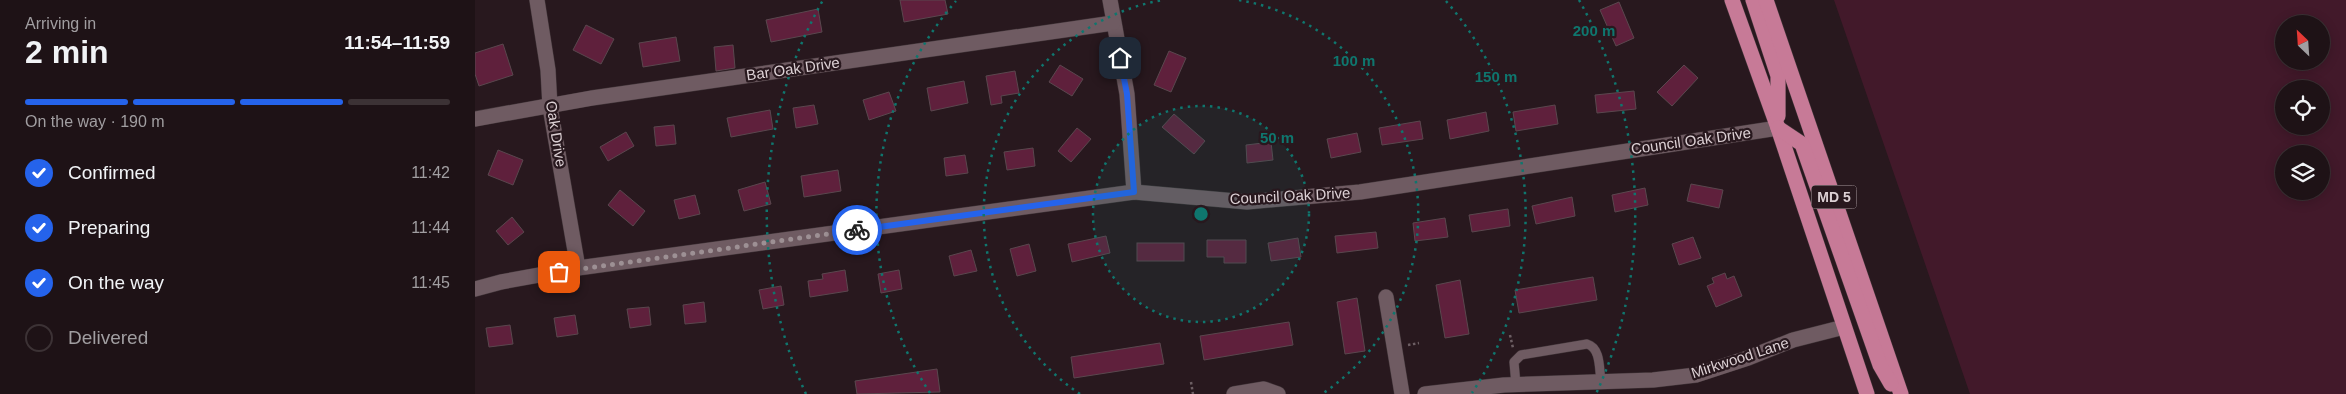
<!DOCTYPE html>
<html lang="en">
<head>
<meta charset="utf-8">
<style>
	:root { --surface:#1e1216; --page:#261b1f; --text:#f1f3f6; --muted:#a19ea1; --line:#3c3235; --accent:#2563eb }
	body { margin:0; font-family:Helvetica,sans-serif; background:var(--page); color:var(--text); height:100vh; display:flex; flex-direction:column; font-size:19px; white-space:nowrap }
	* { box-sizing:border-box; margin:0 }
	p { font-size:16px; color:var(--muted) }
	.icon { flex:none; width:28px; height:28px; fill:none; stroke:currentColor; stroke-width:2; stroke-linecap:round; stroke-linejoin:round }
	.map { position:relative; flex:1; overflow:hidden }
	.drawer { display:flex; flex-direction:column; background:var(--surface); width:475px }
	.drawer>* { flex:none }
	.needle { width:32px; rotate:335deg }
	.tools { position:absolute; left:1800px; top:15px; display:grid; gap:10px }
	.tools a { display:grid; place-items:center; width:55px; height:55px; border-radius:50%; background:var(--surface); box-shadow:0 2px 12px #0003,0 0 0 1px var(--line); font-size:25px }
	.pin { position:absolute; display:grid; place-items:center; width:42px; height:42px; color:#fff; margin:-21px; border-radius:10px; box-shadow:0 2px 8px #0006 }
	.courier { position:absolute; display:grid; place-items:center; width:50px; height:50px; margin:-25px; border:4px solid #2563eb; border-radius:50%; background:#fff; color:#222; box-shadow:0 1px 6px #0007 }
	.headline em { font-style:normal; font-weight:800 }
	.headline div { display:flex; flex-direction:column-reverse }
	.headline { display:flex; align-items:center; justify-content:space-between; height:85px; padding:0 25px }
	h1 { font-size:32px; font-weight:800; line-height:38px }
	.bar { display:grid; grid-template-columns:repeat(4,1fr); gap:8px 5px; align-content:center; height:60px; padding:0 25px }
	.bar i { height:6px; border-radius:4px; background:var(--line) }
	.bar .on { background:var(--accent) }
	.bar p { grid-column:span 4 }
	ol { padding:0 25px; list-style:none }
	li { display:flex; align-items:center; gap:15px; height:55px }
	li p { margin-inline-start:auto }
	li .icon { padding:5px; border-radius:50%; background:var(--accent); color:#fff; stroke-width:4 }
	li:last-child { color:var(--muted) }
	li i { width:28px; height:28px; border:2px solid var(--line); border-radius:50% }
	main { display:flex; flex:1; min-height:0 }
	.map>svg:first-child { display:block }
</style>
</head>
<body>
<main>
<section class="drawer">
<div class="headline"><div><h1>2 min</h1><p>Arriving in</p></div><em>11:54–11:59</em></div>
<div class="bar"><i class="on"></i><i class="on"></i><i class="on"></i><i></i><p>On the way · 190 m</p></div>
<ol>
<li><svg class="icon" aria-label="check" viewBox="0 0 24 24"><path d="M5 12l5 5 9-10"/></svg>Confirmed<p>11:42</p></li>
<li><svg class="icon" aria-label="check" viewBox="0 0 24 24"><path d="M5 12l5 5 9-10"/></svg>Preparing<p>11:44</p></li>
<li><svg class="icon" aria-label="check" viewBox="0 0 24 24"><path d="M5 12l5 5 9-10"/></svg>On the way<p>11:45</p></li>
<li><i></i>Delivered</li>
</ol>
</section>
<div class="map">
<svg width="1871" height="394" viewBox="0 0 1871 394">
	<rect width="100%" height="100%" fill="#28181e"/>
	<path fill="#42192a" fill-rule="evenodd" d="M1359,0h512v394h-376zM1809,24h37v37h-37zM1809,89h37v37h-37zM1809,154h37v37h-37z"/>
	<g fill="#5f203c" stroke="#5a474e">
		<path d="M425,0h45l3,14 -44,8z"/>
		<path d="M1144,2l15,36 -18,8 -16,-36z"/>
		<path d="M343,9l4,23 -51,10 -5,-22z"/>
		<path d="M111,25l28,14 -13,25 -28,-14z"/>
		<path d="M201,37l4,24 -37,6 -4,-24z"/>
		<path d="M28,44l10,31 -34,11 -4,-12v-21z"/>
		<path d="M258,45l2,23 -19,3 -2,-24z"/>
		<path d="M694,51l17,7 -15,34 -17,-7z"/>
		<path d="M585,65l23,14 -11,17 -23,-14z"/>
		<path d="M1209,65l14,13 -26,28 -15,-14z"/>
		<path d="M540,71l4,22 -18,3 1,7 -11,2 -5,-29z"/>
		<path d="M489,81l4,22 -37,8 -4,-23z"/>
		<path d="M1159,91l2,18 -39,4 -2,-18z"/>
		<path d="M414,92l7,19 -27,9 -6,-20z"/>
		<path d="M339,105l4,19 -22,4 -3,-20z"/>
		<path d="M1080,105l3,19 -42,7 -3,-19z"/>
		<path d="M295,110l3,19 -42,8 -4,-19z"/>
		<path d="M1011,112l3,19 -39,8 -3,-19z"/>
		<path d="M699,114l31,27 -11,13 -32,-27z"/>
		<path d="M945,121l3,18 -41,6 -3,-17z"/>
		<path d="M199,125l2,19 -20,2 -2,-19z"/>
		<path d="M602,128l14,11 -20,23 -13,-11z"/>
		<path d="M151,132l8,14 -26,15 -8,-14z"/>
		<path d="M882,133l4,19 -30,6 -4,-19z"/>
		<path d="M796,142l2,18 -26,3 -1,-18z"/>
		<path d="M558,148l2,18 -28,4 -3,-18z"/>
		<path d="M23,150l25,10 -10,25 -25,-10z"/>
		<path d="M490,155l3,18 -22,3 -2,-18z"/>
		<path d="M363,170l3,21 -37,6 -3,-21z"/>
		<path d="M290,182l6,22 -27,7 -6,-21z"/>
		<path d="M1216,184l32,6 -4,18 -32,-7z"/>
		<path d="M1170,188l3,17 -33,7 -3,-17z"/>
		<path d="M145,190l25,21 -12,15 -25,-21z"/>
		<path d="M220,195l5,19 -21,5 -5,-19z"/>
		<path d="M1097,197l3,19 -39,8 -4,-18z"/>
		<path d="M1033,209l2,17 -38,6 -3,-17z"/>
		<path d="M37,217l12,15 -16,13 -12,-14z"/>
		<path d="M970,218l3,19 -33,4 -2,-18z"/>
		<path d="M901,232l2,16 -41,5 -2,-17z"/>
		<path d="M631,236l4,17 -38,9 -4,-18z"/>
		<path d="M1218,237l8,21 -22,7 -7,-21z"/>
		<path d="M823,238l3,19 -30,4 -3,-18z"/>
		<path d="M732,240h39v23h-22v-6h-17z"/>
		<rect x="662" y="243" width="47" height="18"/>
		<path d="M554,244l7,27 -19,5 -7,-27z"/>
		<path d="M496,250l6,21 -23,5 -5,-20z"/>
		<path d="M370,270l3,21 -38,6 -2,-16 15,-2 -1,-5z"/>
		<path d="M424,270l3,19 -21,4 -3,-19z"/>
		<path d="M1250,273l2,6 7,-3 8,20 -26,11 -9,-21 7,-3 -2,-5z"/>
		<path d="M1118,277l4,23 -78,13 -4,-23z"/>
		<path d="M985,280l9,54 -24,4 -9,-53z"/>
		<path d="M306,286l3,19 -21,4 -4,-19z"/>
		<path d="M882,298l8,53 -20,3 -8,-52z"/>
		<path d="M229,302l2,20 -21,2 -2,-19z"/>
		<path d="M174,307l2,18 -21,3 -3,-19z"/>
		<path d="M100,315l3,19 -21,3 -3,-19z"/>
		<path d="M814,322l4,23 -89,15 -4,-24z"/>
		<path d="M35,325l3,19 -24,3 -3,-19z"/>
		<path d="M685,343l4,21 -90,14 -3,-21z"/>
		<path d="M462,369l3,23 -83,2 -2,-13z"/>
	</g>
	<g fill="none" stroke-linecap="round" stroke-linejoin="round">
		<defs>
			<path id="lane" d="M1041,385l-2,-23 7,-7 66,-11c14,4 12,25 14,37"/>
			<g id="street">
				<path d="M62,0l11,70 2,37 28,161"/>
				<path d="M635,0l17,94 7,98"/>
				<path d="M0,119l117,-21 521,-75"/>
				<path d="M0,289l26,-7 77,-14 556,-76 113,10 113,-10 418,-64"/>
				<path d="M911,297l16,97"/>
				<path d="M759,394l30,-5 14,5"/>
				<path d="M950,394l79,-9 149,-5 43,-5 52,-17 45,-18 51,-13"/>
			</g>
			<g id="highway">
				<path d="M1257,0l46,128 89,266"/>
				<path d="M1278,0l25,76v40"/>
				<path d="M1291,0l135,394"/>
				<path d="M1303,128l24,16 78,221 11,19"/>
			</g>
		</defs>
		<use href="#lane" stroke="#413539" stroke-width="10"/>
		<use href="#street" stroke="#413539" stroke-width="16"/>
		<use href="#highway" stroke="#413539" stroke-width="16"/>
		<g stroke="#6c5e63" stroke-width="2.5" stroke-dasharray="2.5 2.5" stroke-linecap="butt">
			<path d="M1035,335l3,13"/>
			<path d="M933,345l11,-2"/>
			<path d="M716,382l2,12"/>
		</g>
		<use href="#lane" stroke="#6f5b62" stroke-width="9"/>
		<use href="#street" stroke="#6f5b62" stroke-width="15"/>
		<use href="#highway" stroke="#c77a97" stroke-width="15"/>
	</g>
	<g fill="none" stroke-linecap="round" stroke-linejoin="round">
		<path stroke="#9d9094" stroke-width="5" stroke-dasharray="0 9" d="M84,272l298,-42"/>
		<path stroke="#2563eb" stroke-width="6" d="M382,230l277,-38 -7,-98 -7,-36"/>
	</g>
	<circle cx="726" cy="214" r="108" fill="#0f766e" fill-opacity=".12"/>
	<g fill="none" stroke="#0f766e" stroke-width="2.5" stroke-dasharray="2.5 5">
		<circle cx="726" cy="214" r="108"/>
		<path d="M605 394A217 217 0 0 1 688 0M764 0A217 217 0 0 1 847 394"/>
		<path d="M455 393A325 325 0 0 1 481 1M971 1A325 325 0 0 1 997 393"/>
		<path d="M331 394A434 434 0 0 1 348 0M1104 0A434 434 0 0 1 1121 394"/>
	</g>
	<g text-anchor="middle" stroke-width="4.5" stroke-linejoin="round" paint-order="stroke">
		<rect fill="#28181e" stroke="#a6999d" stroke-width="1" x="1336.5" y="185.5" width="45" height="23" rx="4"/>
		<g font-size="14" font-weight="bold" fill="#dcd0d4">
			<text x="1359" y="202">MD 5</text>
		</g>
		<g font-size="15" fill="#dcd0d4" stroke="#28181e">
			<text transform="translate(318 69) rotate(-8)" y="5">Bar Oak Drive</text>
			<text transform="translate(81 134) rotate(81)" y="5">Oak Drive</text>
			<text transform="translate(1216 141) rotate(-8)" y="5">Council Oak Drive</text>
			<text transform="translate(815 196) rotate(-3)" y="5">Council Oak Drive</text>
			<text transform="translate(1265 358) rotate(-18)" y="5">Mirkwood Lane</text>
		</g>
	</g>
	<circle cx="726" cy="214" r="8" fill="#0f766e" stroke="#28181e" stroke-width="2.5"/>
	<g font-size="15" text-anchor="middle" font-weight="bold" fill="#0f766e" stroke="#28181e" stroke-width="4.5" stroke-linejoin="round" paint-order="stroke">
		<text x="1119" y="36">200 m</text>
		<text x="879" y="66">100 m</text>
		<text x="1021" y="82">150 m</text>
		<text x="802" y="143">50 m</text>
	</g>
</svg>
<div class="tools">
<a><svg class="needle" viewBox="-14 -14 28 28"><path d="M0-13l5 13h-10z" fill="#e53935"/><path d="M0 13l5-13h-10z" fill="#a19ea1"/></svg></a>
<a><svg class="icon" aria-label="locate" viewBox="0 0 24 24"><circle cx="12" cy="12" r="6"/><path d="M12 2v4M12 18v4M2 12h4M18 12h4"/></svg></a>
<a><svg class="icon" aria-label="layers" viewBox="0 0 24 24"><path d="M12 4l9 5-9 5-9-5zM3 14l9 5 9-5"/></svg></a>
</div>
<div class="pin" style="left:84px;top:272px;background:#ea580c"><svg class="icon" aria-label="bag" viewBox="0 0 24 24"><path d="M5 8h14l-1 12H6zM9 8a3 3 0 0 1 6 0"/></svg></div>
<div class="pin" style="left:645px;top:58px;background:#1f2937"><svg class="icon" aria-label="home" viewBox="0 0 24 24"><path d="M3 11l9-7 9 7M6 9v11h12V9"/></svg></div>
<div class="courier" style="left:382px;top:230px"><svg class="icon" aria-label="bike" viewBox="0 0 24 24"><circle cx="6" cy="16" r="4"/><circle cx="18" cy="16" r="4"/><path d="M6 16l4-8h5l3 8M10 8l3 8H6M13 5h3"/></svg></div>
</div>
</main>
</body>
</html>
